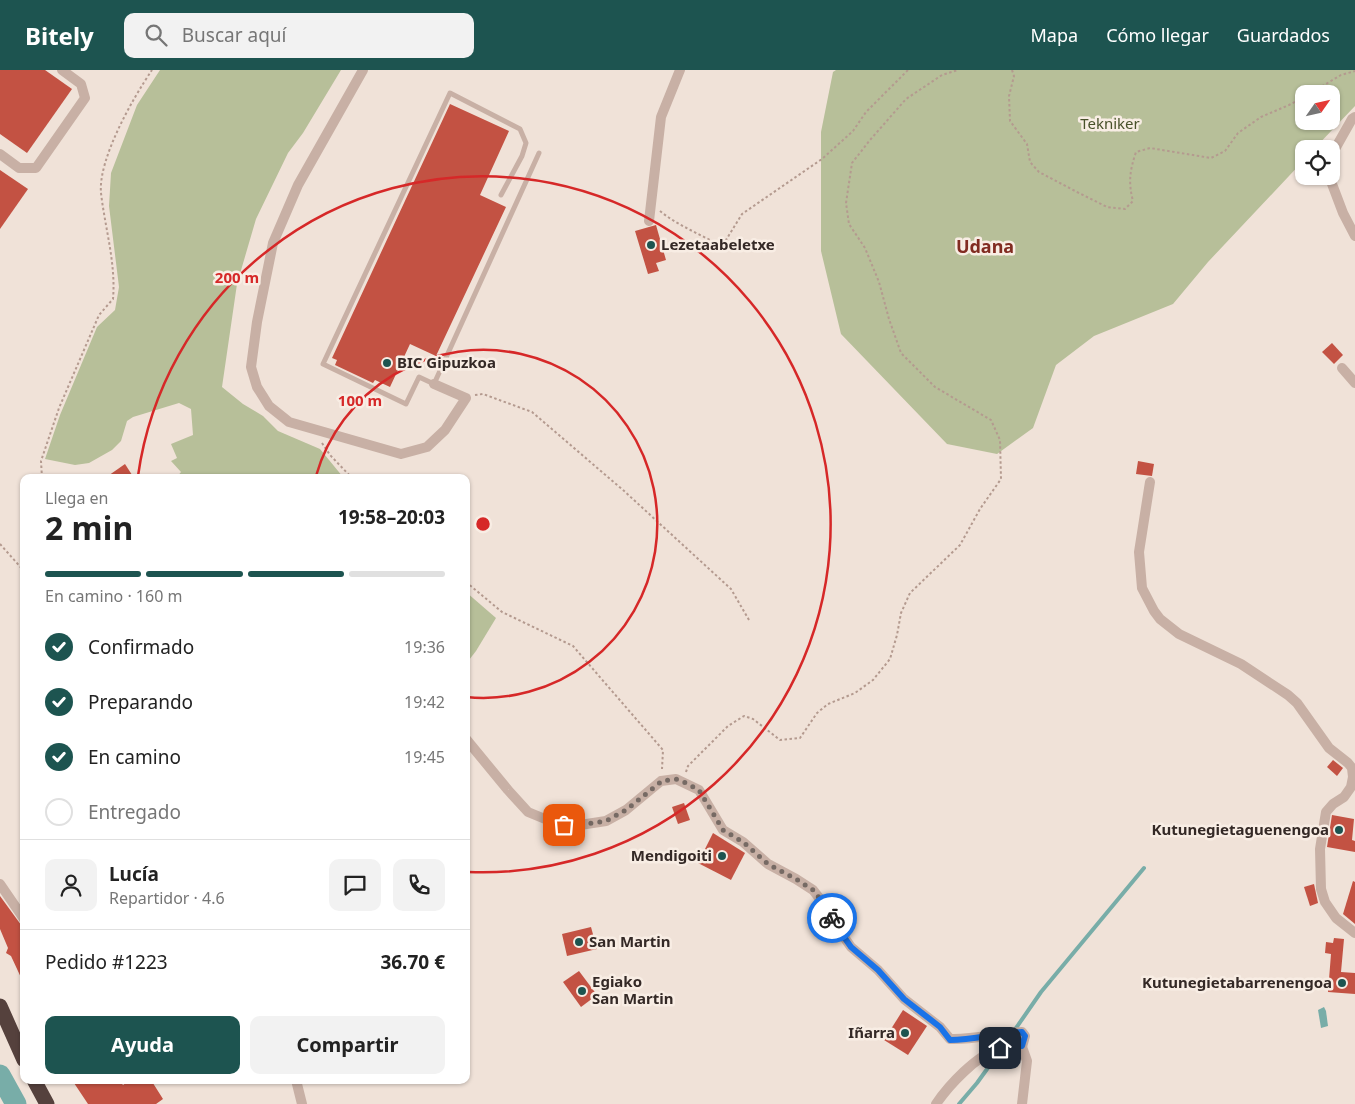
<!DOCTYPE html>
<html lang="es">
<head>
<meta charset="utf-8">
<style>
	:root { --surface:#fff; --page:#f2f2f2; --text:#222; --muted:#767676; --line:#e0e0e0; --accent:#1d5450 }
	body { margin:0; font-family:"Noto Sans",sans-serif; background:var(--page); color:var(--text); height:100vh; display:flex; flex-direction:column; font-size:19px; white-space:nowrap }
	* { box-sizing:border-box; margin:0 }
	p { font-size:16px; color:var(--muted) }
	.icon { flex:none; width:28px; height:28px; fill:none; stroke:currentColor; stroke-width:2; stroke-linecap:round; stroke-linejoin:round }
	.map { position:relative; flex:1; overflow:hidden }
	.sheet { position:absolute; left:20px; top:404px; width:450px; height:610px; display:flex; flex-direction:column; background:var(--surface); border-radius:10px; box-shadow:0 1px 4px #0004 }
	.sheet>* { flex:none }
	.needle { width:32px; rotate:56deg }
	.tools { position:absolute; left:1295px; top:15px; display:grid; gap:10px }
	.tools a { display:grid; place-items:center; width:45px; height:45px; border-radius:10px; background:var(--surface); box-shadow:0 1px 4px #0004; font-size:25px }
	.pin { position:absolute; display:grid; place-items:center; width:42px; height:42px; color:#fff; margin:-21px; border-radius:10px; box-shadow:0 2px 8px #0006 }
	.courier { position:absolute; display:grid; place-items:center; width:50px; height:50px; margin:-25px; border:4px solid #1a73e8; border-radius:50%; background:#fff; color:#222; box-shadow:0 1px 6px #0007 }
	.overview em { font-style:normal; font-weight:700 }
	.overview div { display:flex; flex-direction:column-reverse }
	.overview { display:flex; align-items:center; justify-content:space-between; height:85px; padding:0 25px }
	h1 { font-size:32px; font-weight:700; line-height:38px }
	.bar { display:grid; grid-template-columns:repeat(4,1fr); gap:8px 5px; align-content:center; height:60px; padding:0 25px }
	.bar i { height:6px; border-radius:4px; background:var(--line) }
	.bar .on { background:var(--accent) }
	.bar p { grid-column:span 4 }
	.line { display:flex; align-items:center; gap:12px; padding:0 25px; border-top:1px solid var(--line) }
	.line div { flex:1 }
	.round { display:grid; place-items:center; flex:none; width:52px; height:52px; border-radius:10px; background:var(--page) }
	ol { padding:0 25px; list-style:none }
	li { display:flex; align-items:center; gap:15px; height:55px }
	li p { margin-inline-start:auto }
	li .icon { padding:5px; border-radius:50%; background:var(--accent); color:#fff; stroke-width:4 }
	li:last-child { color:var(--muted) }
	li i { width:28px; height:28px; border:2px solid var(--line); border-radius:50% }
	.primary-button { display:flex; gap:10px; margin-top:auto; padding:10px 25px }
	.primary-button a { flex:1; height:58px; border-radius:10px; background:var(--accent); color:#fff; font-size:20px; font-weight:700; line-height:58px; text-align:center }
	.primary-button a+a { background:var(--page); color:var(--text) }
	header { display:flex; align-items:center; gap:30px; box-sizing:border-box; height:70px; padding:0 25px; background:var(--accent); color:#fff }
	header strong { font-size:24px }
	nav { display:flex; gap:28px; margin-inline-start:auto; font-size:18px }
	.search { width:350px; height:45px; background:var(--page); display:flex; align-items:center; gap:12px; box-sizing:border-box; padding:0 18px; border-radius:10px; color:var(--muted); font-size:19px }
	.map>svg:first-child { display:block }
</style>
</head>
<body>
<header>
<strong>Bitely</strong>
<div class="search"><svg class="icon" aria-label="search" viewBox="0 0 24 24"><circle cx="10" cy="10" r="6"/><path d="M15 15l6 6"/></svg>Buscar aquí</div>
<nav><a>Mapa</a><a>Cómo llegar</a><a>Guardados</a></nav>
</header>
<div class="map">
<svg width="1355" height="1034" viewBox="0 0 1355 1034">
	<rect width="100%" height="100%" fill="#f0e2d8"/>
	<g fill="#b7bf99" fill-rule="evenodd">
		<path d="M160,0h181l-38,63 -15,20 -32,66 -19,65 -15,103 21,17 20,12 15,15 42,18 23,28h-166l4,-5 -10,-11 6,-3 -6,-14 22,-9 -2,-26 -12,-6 -46,14 -6,4 -6,20 -9,9 -23,13 -14,2 -30,-6 15,-44 37,-88 18,-17 4,-23 -10,-81 2,-33 26,-68z"/>
		<path d="M836,0h519v36l-41,43h-10v11l-96,102 -35,42 -79,32 -38,29 -23,63 -36,26 -50,-10 -106,-110 -20,-83v-119l12,-60zM1304,24h27v27h-27z"/>
		<path d="M466,522l30,26 -20,33 -7,9h-3z"/>
	</g>
	<path fill="#78ada8" d="M1324,937l2,4 2,15 -7,2 -3,-18z"/>
	<g fill="none" stroke-linecap="round" stroke-linejoin="round">
		<g stroke="#78ada8" stroke-width="4">
			<path d="M1014,961l27,-39 103,-124"/>
			<path d="M959,1034l18,-21 18,-25"/>
		</g>
		<path stroke="#78ada8" stroke-width="21" d="M0,1005l16,29"/>
	</g>
	<g fill="#c35243">
		<path d="M0,0h45l27,19 -45,64 -27,-19z"/>
		<path d="M450,34l59,27 -29,64 26,12 -70,149 -26,-12 -20,43 -15,-7 -2,3 -38,-18 2,-5 -5,-2z"/>
		<path d="M0,100l28,19 -28,40z"/>
		<path d="M656,155l10,35 -10,3 3,8 -11,3 -13,-43z"/>
		<path d="M1332,273l11,12 -9,9 -12,-12z"/>
		<path d="M1138,391l16,3 -2,12 -16,-2z"/>
		<path d="M125,394l9,14h-29z"/>
		<path d="M1333,690l10,8 -6,8 -10,-9z"/>
		<path d="M684,733l6,17 -12,4 -6,-17z"/>
		<path d="M1332,745l22,4 -2,21 3,1v11l-28,-5z"/>
		<path d="M713,763l32,20 -14,27 -33,-17z"/>
		<path d="M1353,811l2,1v42l-12,-10z"/>
		<path d="M1314,814l4,19 -8,3 -6,-19z"/>
		<path d="M0,826l24,33v55l-13,-28 -5,-3 2,-5 -8,-19z"/>
		<path d="M591,857l6,22 -30,7 -5,-22z"/>
		<path d="M1334,868l10,1 -3,33 14,1v21l-27,-2 3,-38 -6,-1 1,-11 7,1z"/>
		<path d="M579,901l18,24 -16,12 -18,-25z"/>
		<path d="M903,940l24,16 -19,29 -24,-15z"/>
		<path d="M72,1010h47l4,5 7,-5h21l12,19 -7,5h-68z"/>
	</g>
	<g fill="none" stroke-linecap="round" stroke-linejoin="round">
		<g stroke="#b49a8f" stroke-width="2" stroke-dasharray="2.5 2.5" stroke-linecap="butt">
			<path d="M1012,0l2,6 -5,20 1,25 17,23 3,18 9,10 38,20 30,15 18,2 8,-8c-5,-19 -3,-31 3,-49l14,-4 61,10 14,-7 13,-18 23,-16 28,-12 15,-8"/>
			<path d="M1309,24l32,-19 14,-4"/>
			<path d="M660,141c17,14 38,22 57,33l9,-4 16,-26 80,-55 31,-28 13,-19 42,-42"/>
			<path d="M475,325l8,-1 49,18 91,78 108,99 18,31"/>
			<path d="M322,373l8,12 22,23"/>
			<path d="M42,408l-1,-17 18,-53 40,-93 14,-16c3,-36 -8,-71 -12,-106 -3,-34 32,-95 51,-123"/>
			<path d="M0,474l24,27"/>
			<path d="M466,512l36,30 71,34 90,104 -1,19"/>
			<path d="M686,702l2,-6 40,-40 16,-10 9,3 27,21 20,-2 17,-25 11,-9 27,-11 18,-13 17,-21 7,-24 4,-22 9,-20 50,-48 20,-36 21,-30 -1,-39 -9,-20 -56,-33 -34,-34 -12,-34 -10,-37 -14,-34 -16,-24 -3,-21 6,-40 18,-23 36,-41 36,-24 16,-5"/>
		</g>
		<path stroke="#c8b0a5" stroke-width="5" d="M501,125l21,-39 4,-13 -6,-14 -70,-36 -127,271 83,40 13,-27 15,7 105,-231"/>
		<g stroke="#c8b0a5" stroke-width="10">
			<path d="M363,0l-65,115 -25,58 -16,79 -6,45 6,20 12,19 20,16 112,32 26,-7 18,-17 21,-32 -32,-14"/>
			<path d="M0,84l19,14h17l49,-70 -4,-14 -19,-14"/>
			<path d="M1331,96l4,-17 17,-30 3,-2"/>
			<path d="M1329,106l14,37 12,23"/>
			<path d="M649,151l12,-104 19,-47"/>
			<path d="M1342,298l13,15"/>
			<path d="M1150,412l-11,70 3,36 12,23 6,8 19,15 62,30 47,31 9,8 32,45 19,15 4,5 1,9 -2,10 -7,10 -11,7 -7,8 -6,37 1,40 4,13 11,16 19,15"/>
			<path d="M466,669l42,51 20,22 17,7 19,6h16l26,-4 20,-11 35,-29 15,-2 23,11 24,40 20,12 25,22 28,15 17,11 14,18 10,19 14,20 27,23 26,29 36,28 10,12c24,1 47,-6 72,-7l3,4 -3,11"/>
			<path d="M0,814l24,35"/>
			<path d="M1022,977l5,14 -5,43"/>
			<path d="M296,1010l6,24"/>
			<path d="M936,1034c13,-19 40,-48 62,-55 7,-3 17,-2 24,-2"/>
		</g>
		<g stroke="#55413d" stroke-width="15">
			<path d="M0,936l24,54"/>
			<path d="M34,1010l13,24"/>
		</g>
	</g>
	<g fill="none" stroke-linecap="round" stroke-linejoin="round">
		<path stroke="#766a64" stroke-width="5" stroke-dasharray="0 9" d="M564,755h16l26,-4 20,-11 36,-29 14,-2 6,2 17,9 24,40 20,12 25,22 28,15 17,11 14,18 5,10"/>
		<path stroke="#1a73e8" stroke-width="6" d="M832,848l5,9 14,20 27,23 26,29 36,28 10,13c24,0 47,-7 72,-8l3,4 -3,10 -22,2"/>
	</g>
	<g fill="none" stroke="#d62828" stroke-width="2.5">
		<path d="M316 406A174 174 0 1 1 466 627"/>
		<path d="M138 406A348 348 0 1 1 468 802"/>
	</g>
	<g fill="#1d5450" stroke="#f8ede4" stroke-width="2">
		<circle cx="651" cy="175" r="5"/>
		<circle cx="387" cy="293" r="5"/>
		<circle cx="1339" cy="760" r="5"/>
		<circle cx="722" cy="786" r="5"/>
		<circle cx="579" cy="872" r="5"/>
		<circle cx="1342" cy="913" r="5"/>
		<circle cx="582" cy="921" r="5"/>
		<circle cx="905" cy="963" r="5"/>
	</g>
	<g text-anchor="middle" stroke-width="5" stroke-linejoin="round" paint-order="stroke">
		<g font-size="15" fill="#48512a" stroke="#f8ede4">
			<text x="1110" y="59">Tekniker</text>
		</g>
		<g font-size="15" font-weight="bold" fill="#342926" stroke="#f8ede4" text-anchor="start">
			<text x="661" y="180">Lezetaabeletxe</text>
			<text x="397" y="298">BIC Gipuzkoa</text>
			<text x="1329" y="765" text-anchor="end">Kutunegietaguenengoa</text>
			<text x="712" y="791" text-anchor="end">Mendigoiti</text>
			<text x="589" y="877">San Martin</text>
			<text x="592" y="917">Egiako<tspan x="592" dy="17">San Martin</tspan></text>
			<text x="1332" y="918" text-anchor="end">Kutunegietabarrenengoa</text>
			<text x="895" y="968" text-anchor="end">Iñarra</text>
		</g>
		<g font-size="18" font-weight="bold" fill="#812b21" stroke="#f8ede4">
			<text x="985" y="183">Udana</text>
		</g>
	</g>
	<circle cx="483" cy="454" r="8" fill="#d62828" stroke="#f8ede4" stroke-width="2.5"/>
	<g font-size="15" text-anchor="middle" font-weight="bold" fill="#d62828" stroke="#f8ede4" stroke-width="5" stroke-linejoin="round" paint-order="stroke">
		<text x="237" y="213">200 m</text>
		<text x="360" y="336">100 m</text>
	</g>
</svg>
<div class="tools">
<a><svg class="needle" viewBox="-14 -14 28 28"><path d="M0-13l5 13h-10z" fill="#e53935"/><path d="M0 13l5-13h-10z" fill="#767676"/></svg></a>
<a><svg class="icon" aria-label="locate" viewBox="0 0 24 24"><circle cx="12" cy="12" r="6"/><path d="M12 2v4M12 18v4M2 12h4M18 12h4"/></svg></a>
</div>
<div class="pin" style="left:564px;top:755px;background:#ea580c"><svg class="icon" aria-label="bag" viewBox="0 0 24 24"><path d="M5 8h14l-1 12H6zM9 8a3 3 0 0 1 6 0"/></svg></div>
<div class="pin" style="left:1000px;top:978px;background:#1f2937"><svg class="icon" aria-label="home" viewBox="0 0 24 24"><path d="M3 11l9-7 9 7M6 9v11h12V9"/></svg></div>
<div class="courier" style="left:832px;top:848px"><svg class="icon" aria-label="bike" viewBox="0 0 24 24"><circle cx="6" cy="16" r="4"/><circle cx="18" cy="16" r="4"/><path d="M6 16l4-8h5l3 8M10 8l3 8H6M13 5h3"/></svg></div>
<section class="sheet">
<div class="overview"><div><h1>2 min</h1><p>Llega en</p></div><em>19:58–20:03</em></div>
<div class="bar"><i class="on"></i><i class="on"></i><i class="on"></i><i></i><p>En camino · 160 m</p></div>
<ol>
<li><svg class="icon" aria-label="check" viewBox="0 0 24 24"><path d="M5 12l5 5 9-10"/></svg>Confirmado<p>19:36</p></li>
<li><svg class="icon" aria-label="check" viewBox="0 0 24 24"><path d="M5 12l5 5 9-10"/></svg>Preparando<p>19:42</p></li>
<li><svg class="icon" aria-label="check" viewBox="0 0 24 24"><path d="M5 12l5 5 9-10"/></svg>En camino<p>19:45</p></li>
<li><i></i>Entregado</li>
</ol>
<div class="line" style="height:90px"><a class="round"><svg class="icon" aria-label="person" viewBox="0 0 24 24"><circle cx="12" cy="8" r="4"/><path d="M4 21q1-7 8-7t8 7"/></svg></a><div><b>Lucía</b><p>Repartidor · 4.6</p></div><a class="round"><svg class="icon" aria-label="chat" viewBox="0 0 24 24"><path d="M4 5h16v11H9l-5 4z"/></svg></a><a class="round"><svg class="icon" aria-label="phone" viewBox="0 0 24 24"><path d="M5 4h4l2 5-3 2q2 4 5 5l2-3 5 2v4C11 20 4 13 5 4z"/></svg></a></div>
<div class="line" style="height:65px"><div>Pedido #1223</div><b>36.70 €</b></div>
<div class="primary-button"><a>Ayuda</a><a>Compartir</a></div>
</section>
</div>
</body>
</html>
